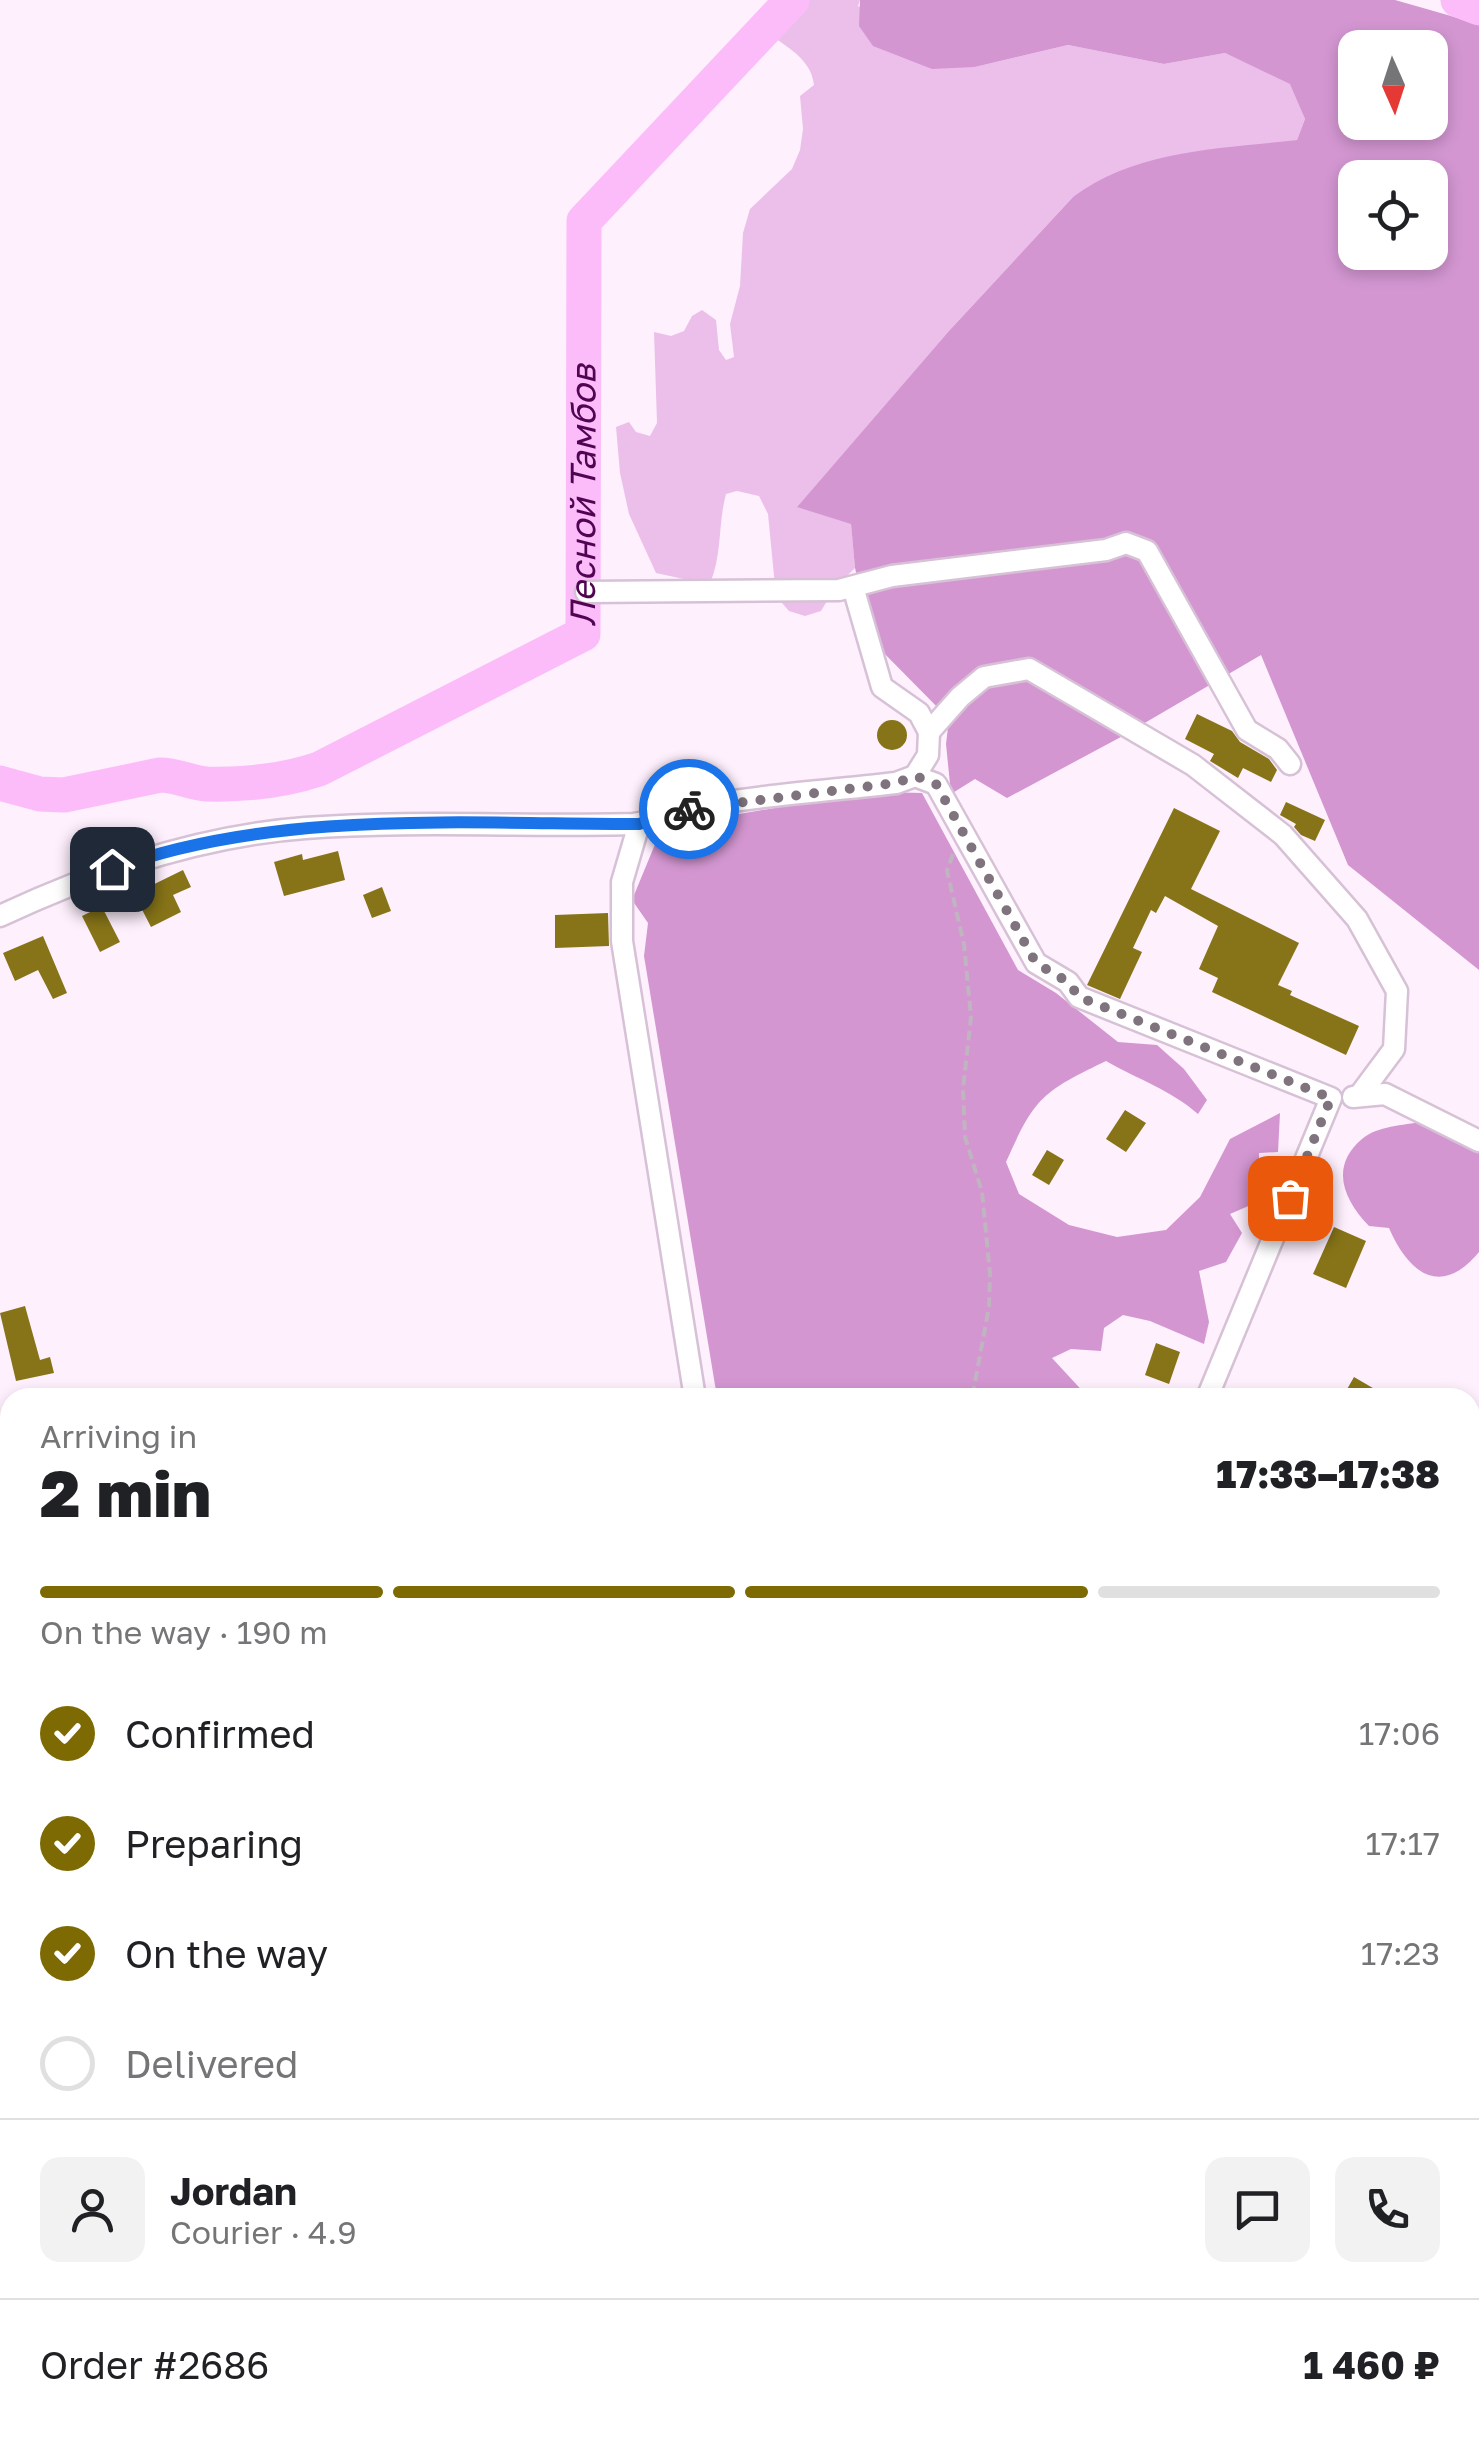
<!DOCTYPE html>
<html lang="en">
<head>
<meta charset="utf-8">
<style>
	:root { --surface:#fff; --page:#f2f2f2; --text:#202124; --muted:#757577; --line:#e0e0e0; --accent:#7d6a02 }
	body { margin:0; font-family:"Golos Text",sans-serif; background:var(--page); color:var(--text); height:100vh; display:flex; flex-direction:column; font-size:38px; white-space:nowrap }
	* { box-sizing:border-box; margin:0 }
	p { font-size:32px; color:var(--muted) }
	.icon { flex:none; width:55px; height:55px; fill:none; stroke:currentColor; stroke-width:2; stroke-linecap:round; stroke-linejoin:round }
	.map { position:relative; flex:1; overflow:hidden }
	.details { position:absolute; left:0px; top:1388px; width:1480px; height:1062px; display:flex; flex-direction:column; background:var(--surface); border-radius:30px 30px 0 0; box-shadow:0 5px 15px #0003 }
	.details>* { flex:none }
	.needle { width:65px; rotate:177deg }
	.tools { position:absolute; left:1338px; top:30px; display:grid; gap:20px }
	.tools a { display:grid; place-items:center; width:110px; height:110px; border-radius:20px; background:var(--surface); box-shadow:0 5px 15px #0003; font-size:50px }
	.pin { position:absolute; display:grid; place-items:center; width:85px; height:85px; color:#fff; margin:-42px; border-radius:20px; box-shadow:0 5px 15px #0006 }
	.courier { position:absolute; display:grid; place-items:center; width:100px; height:100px; margin:-50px; border:8px solid #1a73e8; border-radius:50%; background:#fff; color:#222; box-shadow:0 2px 12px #0007 }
	.overview em { font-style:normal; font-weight:800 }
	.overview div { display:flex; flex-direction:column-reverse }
	.overview { display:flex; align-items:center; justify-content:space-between; height:170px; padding:0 40px }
	h1 { font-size:65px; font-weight:800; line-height:75px }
	.bar { display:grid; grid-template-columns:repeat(4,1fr); gap:15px 10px; align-content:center; height:120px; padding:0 40px }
	.bar i { height:12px; border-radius:8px; background:var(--line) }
	.bar .selected { background:var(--accent) }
	.bar p { grid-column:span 4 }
	.line { display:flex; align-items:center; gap:25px; padding:0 40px; border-top:2px solid var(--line) }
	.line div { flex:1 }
	.round { display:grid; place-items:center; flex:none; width:105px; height:105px; border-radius:20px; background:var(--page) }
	ol { padding:0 40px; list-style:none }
	li { display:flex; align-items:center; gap:30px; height:110px }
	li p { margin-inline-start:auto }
	li .icon { padding:10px; border-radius:50%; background:var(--accent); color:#fff; stroke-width:4 }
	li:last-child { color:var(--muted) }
	li i { width:55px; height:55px; border:5px solid var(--line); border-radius:50% }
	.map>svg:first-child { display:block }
</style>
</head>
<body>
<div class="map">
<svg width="1479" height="2449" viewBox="0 0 1479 2449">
	<rect width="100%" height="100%" fill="#fef0fd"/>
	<path fill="#ecbfea" d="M803,0h57l-2,6 117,61 93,-22 96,19 61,-11 66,31 14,35 -8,21 -224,57 -125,135 -150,174 53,17 4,45 -20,20 -14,23 -16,5 -16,-5 -13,-15 -8,-82 -9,-18 -22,-5 -11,3c-8,30 -4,59 -15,87h-18l-37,-8 -27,-59 -9,-41 -4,-46 13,-5 7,10 14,4 7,-13 -3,-91 17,4 13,-5 8,-15 10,-6 14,10 3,30 7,10 8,-3 -4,-33 10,-38 3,-53 7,-24 42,-40 8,-19 3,-21 -3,-33 14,-11c-3,-30 -35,-41 -56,-60z"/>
	<g fill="#d396d1" fill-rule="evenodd">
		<path d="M860,0h535l84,24v946l-131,-105 -87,-210 -142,83 -112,60 -32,-19 -24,15 -5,-50 3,-25 -76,-77 -18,-74 -4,-44 -54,-17 151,-175 125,-135c64,-48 147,-48 224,-57l8,-21 -15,-35 -65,-31 -61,11 -96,-19 -93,22 -43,2 -59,-23 -14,-20zM1355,48h75v74h-75zM1355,178h75v74h-75z"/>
		<path d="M879,792l43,1 96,177 38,23 62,49 39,3 27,24 23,31 -9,14c-27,-24 -61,-35 -92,-53 -64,31 -71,36 -100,101l13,32 50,31 48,12 49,-7 34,-33 30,-58 50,-26 -2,39 -19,1 1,48 -30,13 12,19 -16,29 -27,9 10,51 -5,22 -54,-23 -27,-6 -19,13 -3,23 -30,-2 -19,9 36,39h-371l-73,-441 4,-33 -16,-23 31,-75c73,-8 144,-25 216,-33z"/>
		<path d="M1422,1122l53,24 4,6v100c-38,46 -70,22 -90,-24l-20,-2c-25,-26 -40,-59 -7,-87 15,-13 42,-14 60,-17z"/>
		<path d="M1470,2438l9,1v10h-514l15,-9z"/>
	</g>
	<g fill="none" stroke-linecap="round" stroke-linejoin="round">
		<g stroke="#fbbcf9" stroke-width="35">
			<path d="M1458,0l21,8"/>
			<path id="s1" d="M0,783l40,11 24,1 96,-20c17,0 31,8 47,9 38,1 76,-3 112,-15l264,-135 1,-413 208,-221"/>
		</g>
	</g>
	<g fill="#877418">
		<path d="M1197,714l35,17 8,11 29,17 8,11 -6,12 -28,-14 -5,10 -28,-17 4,-7 -29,-15z"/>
		<circle cx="892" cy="735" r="15"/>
		<path d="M1286,802l39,18 -10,21 -14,-6 -7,-8 2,-3 -16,-9z"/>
		<path d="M1174,808l46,23 -29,58 108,54 -21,42 14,6 -2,4 69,31 -13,29 -134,-63 6,-14 -19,-9 19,-43 -53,-30 -9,17 -5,-3 -18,38 9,4 -22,47 -33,-14z"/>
		<path d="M338,851l7,29 -61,16 -10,-34 28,-8 1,6z"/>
		<path d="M183,870l8,17 -18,8 8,17 -30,15 -17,-33z"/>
		<path d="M382,887l9,24 -19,7 -9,-23z"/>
		<path d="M96,909l2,3 5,-3 17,33 -20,10 -18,-36z"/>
		<path d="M608,913l1,33 -54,2v-33z"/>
		<path d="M43,936l24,57 -14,6 -15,-29 -23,11 -12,-28z"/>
		<path d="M1125,1110l21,13 -20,29 -20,-13z"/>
		<path d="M1047,1150l17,10 -15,25 -17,-10z"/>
		<path d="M1334,1227l32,14 -20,47 -33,-14z"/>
		<path d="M25,1306l15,54 10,-3 4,16 -38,8 -16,-68z"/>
		<path d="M1156,1343l24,9 -11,32 -24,-9z"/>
		<path d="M1354,1377l36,21h-48z"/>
	</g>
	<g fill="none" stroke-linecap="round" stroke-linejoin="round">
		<defs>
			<g id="service">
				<path d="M1470,1917l9,-35"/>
				<path d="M1470,2107l9,1"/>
				<path d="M1470,2330l2,18 7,1"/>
				<path d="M483,2440v9"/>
			</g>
			<g id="minor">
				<path d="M853,587l29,100 37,26 10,19 -1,23 -13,21"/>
				<path d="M586,592l253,-2 53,-14 214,-26 20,-7 21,8 100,179 31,19 12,15"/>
				<path d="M929,732l31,-35 24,-20 45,-8 164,96 90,70 74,84 40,72 -3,58 -35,47"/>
				<path d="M639,824l-17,58v59l73,457"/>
				<path d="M0,916c96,-45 198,-80 305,-88 109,-8 219,-1 328,-4 17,-1 34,-12 51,-15 69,-13 142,-18 212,-26l19,-7 21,8 100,179 32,19 11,15 252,101 -124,300"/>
				<path d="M1353,1097l32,-3 94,47"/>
				<path d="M0,2209h10"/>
				<path d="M201,2440l3,9"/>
				<path d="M890,2449l2,-9"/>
				<path d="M923,2449l22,-9"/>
			</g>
		</defs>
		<use href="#service" stroke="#d7c1d6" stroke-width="15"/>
		<use href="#minor" stroke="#d7c1d6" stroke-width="25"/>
		<g stroke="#c0b4c0" stroke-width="4" stroke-dasharray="10 5" stroke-linecap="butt">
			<path d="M953,854l-6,17 17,73 7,73 -8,72 2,48 17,55 8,82 -1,33 -17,91"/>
			<path d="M993,2440l8,9"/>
			<path d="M1055,2440l10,9"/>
		</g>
		<use href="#service" stroke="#fff" stroke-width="10"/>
		<use href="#minor" stroke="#fff" stroke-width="20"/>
	</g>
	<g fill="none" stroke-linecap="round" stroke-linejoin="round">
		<path stroke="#7f747e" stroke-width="10" stroke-dasharray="0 18" d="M689,809l207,-26 19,-7 21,8 100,179 32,19 11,15 252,101 -41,100"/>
		<path stroke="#1a73e8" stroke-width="12" d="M112,869c162,-60 357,-45 527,-45l50,-15"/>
	</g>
	<g text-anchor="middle" stroke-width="10" stroke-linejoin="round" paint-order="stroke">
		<g font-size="35" font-style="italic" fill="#510452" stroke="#fef0fd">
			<text dy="12" stroke="none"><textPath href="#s1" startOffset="760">Лесной Тамбов</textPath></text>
		</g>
	</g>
</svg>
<div class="tools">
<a><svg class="needle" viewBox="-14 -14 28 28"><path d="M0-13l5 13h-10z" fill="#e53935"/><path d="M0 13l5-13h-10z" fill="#757577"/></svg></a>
<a><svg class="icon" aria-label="locate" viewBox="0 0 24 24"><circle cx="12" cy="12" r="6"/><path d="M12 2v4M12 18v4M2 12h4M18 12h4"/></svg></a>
</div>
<div class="pin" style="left:1290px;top:1198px;background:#ea580c"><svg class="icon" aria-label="bag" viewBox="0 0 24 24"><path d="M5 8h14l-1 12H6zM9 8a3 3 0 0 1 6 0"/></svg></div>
<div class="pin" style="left:112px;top:869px;background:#1f2937"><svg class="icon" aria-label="home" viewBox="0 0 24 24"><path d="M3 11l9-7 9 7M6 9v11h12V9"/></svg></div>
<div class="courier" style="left:689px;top:809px"><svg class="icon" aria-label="bike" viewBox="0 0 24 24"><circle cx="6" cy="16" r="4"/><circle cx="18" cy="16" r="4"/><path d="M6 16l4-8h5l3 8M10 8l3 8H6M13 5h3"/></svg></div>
<section class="details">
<div class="overview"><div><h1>2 min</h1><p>Arriving in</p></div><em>17:33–17:38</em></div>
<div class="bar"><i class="selected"></i><i class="selected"></i><i class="selected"></i><i></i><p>On the way · 190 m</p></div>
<ol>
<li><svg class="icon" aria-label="check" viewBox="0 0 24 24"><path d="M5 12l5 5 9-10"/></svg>Confirmed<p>17:06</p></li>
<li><svg class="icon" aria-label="check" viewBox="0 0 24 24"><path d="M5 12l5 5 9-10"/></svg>Preparing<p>17:17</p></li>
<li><svg class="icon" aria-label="check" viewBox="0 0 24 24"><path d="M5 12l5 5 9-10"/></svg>On the way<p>17:23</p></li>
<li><i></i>Delivered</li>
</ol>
<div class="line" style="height:180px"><a class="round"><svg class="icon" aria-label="person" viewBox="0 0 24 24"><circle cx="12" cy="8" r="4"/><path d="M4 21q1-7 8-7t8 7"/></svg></a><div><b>Jordan</b><p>Courier · 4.9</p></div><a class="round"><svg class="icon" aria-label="chat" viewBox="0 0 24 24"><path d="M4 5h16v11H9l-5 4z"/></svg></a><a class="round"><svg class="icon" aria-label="phone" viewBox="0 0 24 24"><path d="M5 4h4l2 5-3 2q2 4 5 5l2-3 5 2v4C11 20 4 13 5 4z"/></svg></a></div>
<div class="line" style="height:130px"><div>Order #2686</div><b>1 460 ₽</b></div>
</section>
</div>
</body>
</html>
